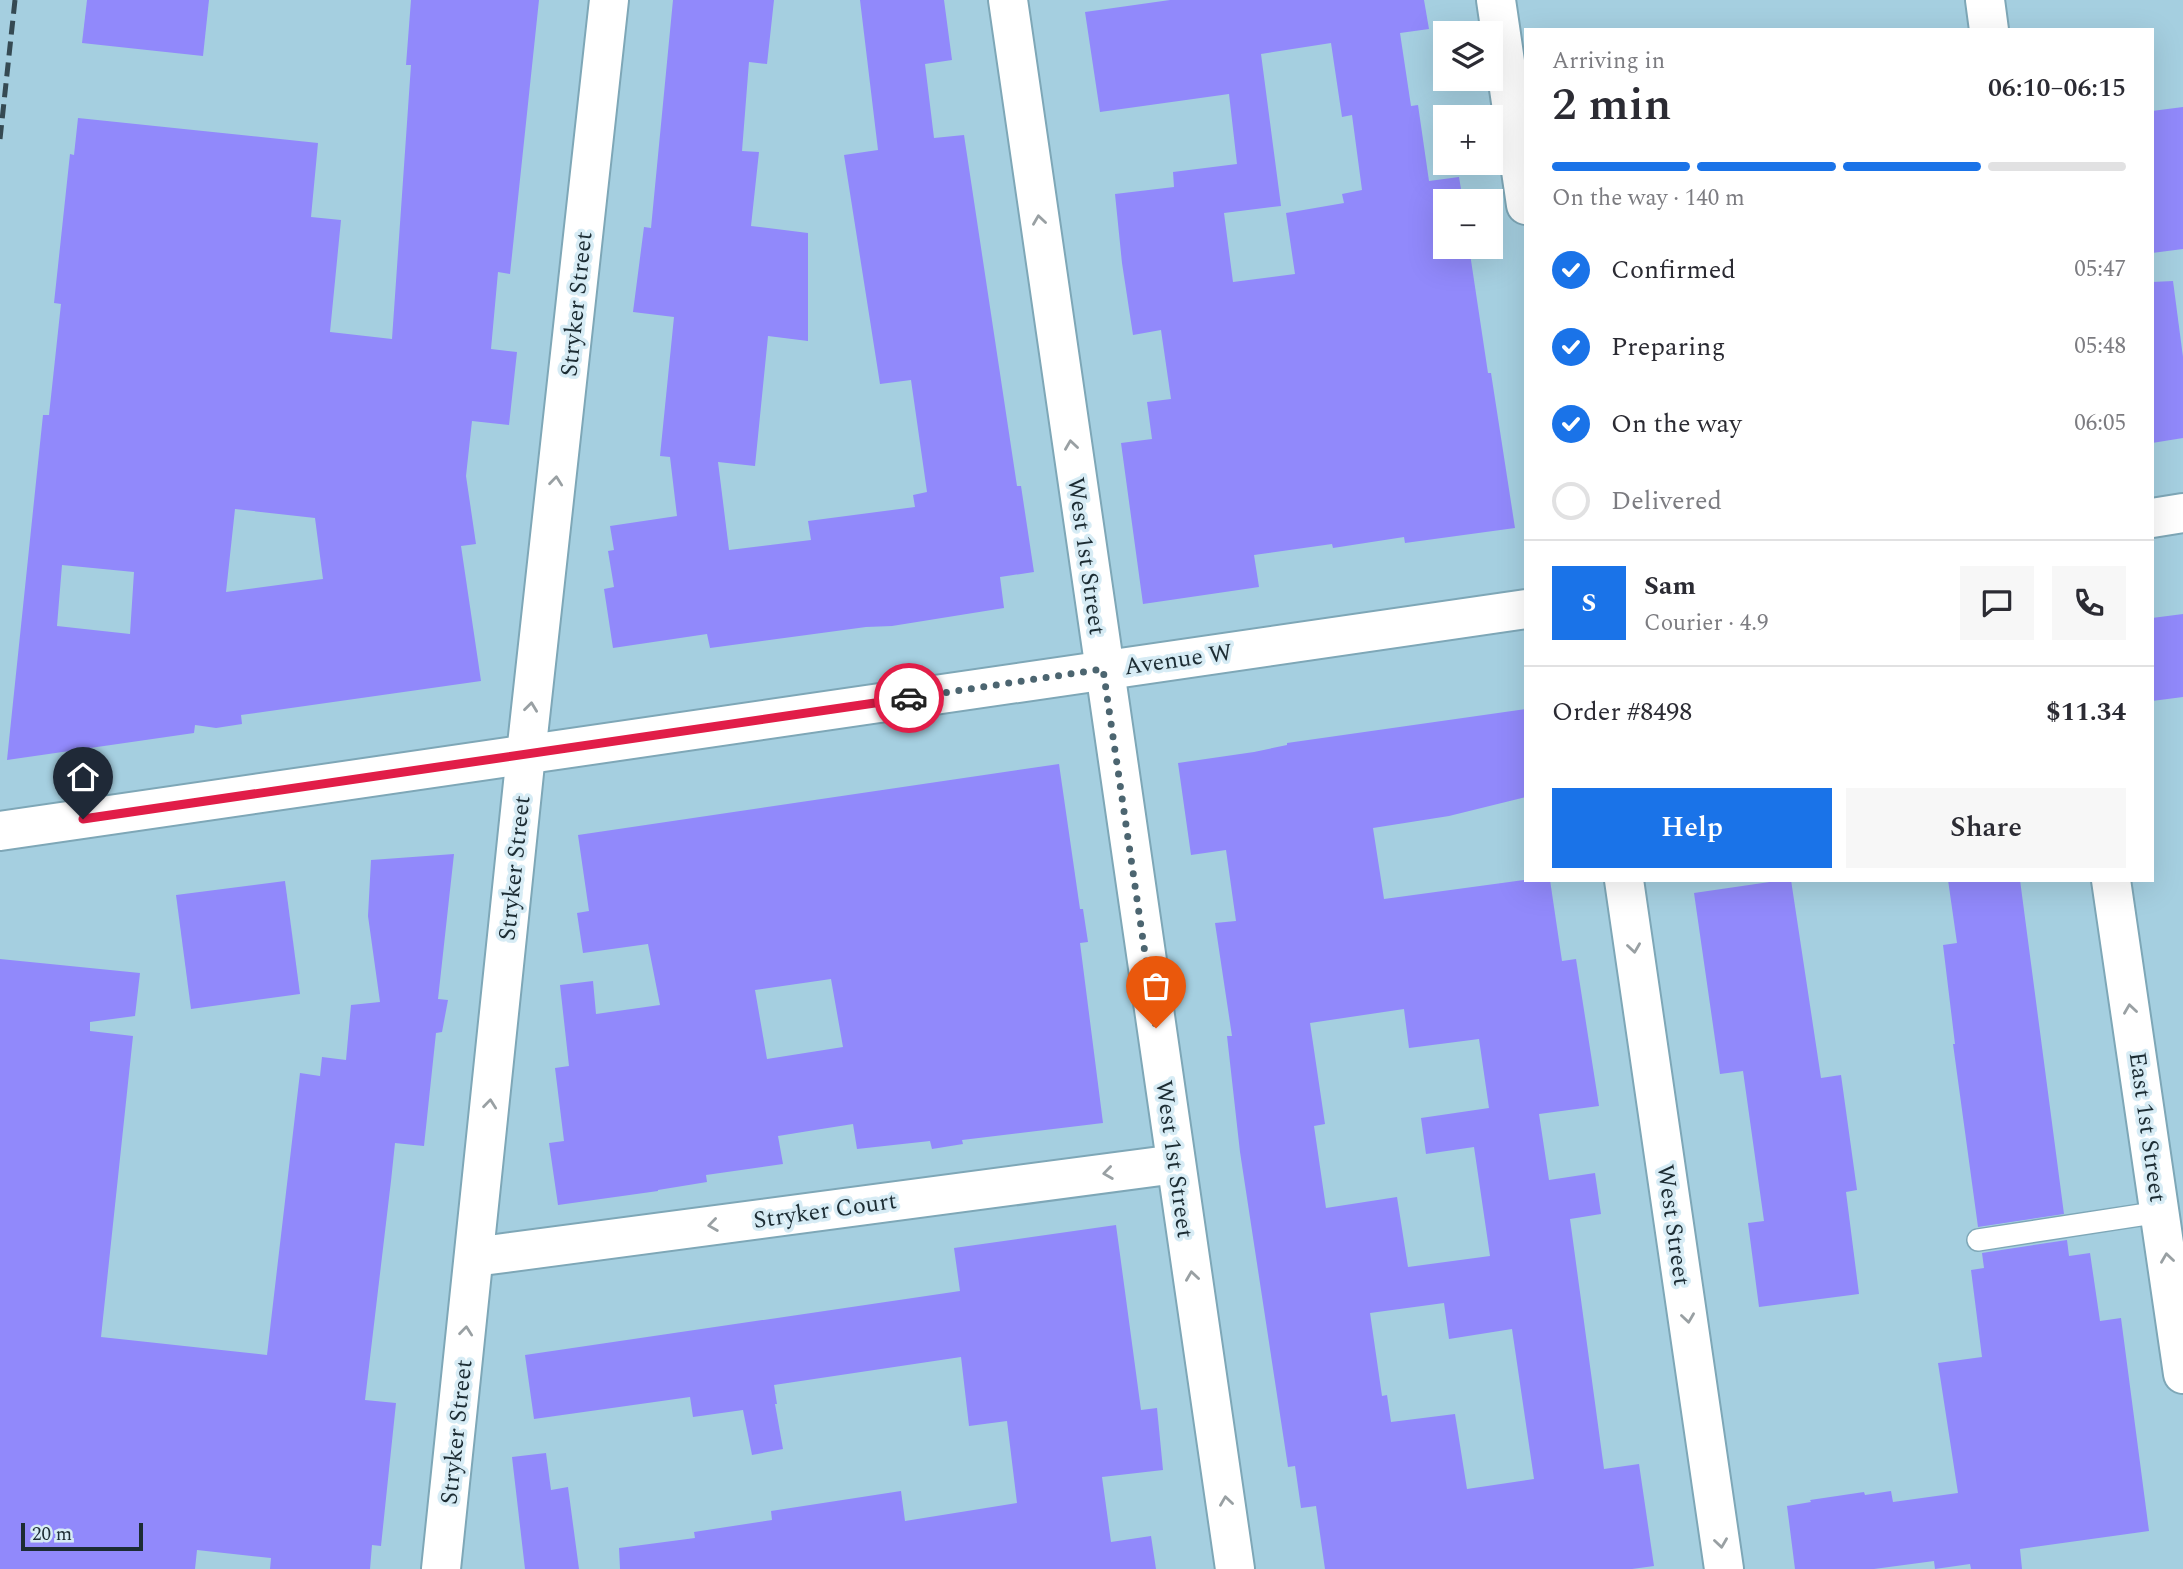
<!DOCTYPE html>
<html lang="en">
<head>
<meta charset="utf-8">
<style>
	:root { --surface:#fff; --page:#f7f7f7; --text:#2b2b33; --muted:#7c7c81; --line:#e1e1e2; --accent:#1a73e8 }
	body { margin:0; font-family:Spectral,serif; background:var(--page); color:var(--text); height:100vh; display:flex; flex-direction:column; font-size:26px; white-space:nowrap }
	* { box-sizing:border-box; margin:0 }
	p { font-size:23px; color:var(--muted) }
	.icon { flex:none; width:38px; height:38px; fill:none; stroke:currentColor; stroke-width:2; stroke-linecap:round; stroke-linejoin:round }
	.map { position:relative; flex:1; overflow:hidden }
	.panel { position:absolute; left:1524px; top:28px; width:630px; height:854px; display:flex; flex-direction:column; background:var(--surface); border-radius:0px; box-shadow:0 7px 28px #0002 }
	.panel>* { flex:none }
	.controls { position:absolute; left:1433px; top:21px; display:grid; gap:14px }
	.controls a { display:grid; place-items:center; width:70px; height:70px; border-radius:0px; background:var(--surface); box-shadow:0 7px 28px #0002; font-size:35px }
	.scale { position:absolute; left:21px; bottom:18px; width:122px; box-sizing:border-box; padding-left:7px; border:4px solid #1c2c33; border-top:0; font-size:19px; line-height:24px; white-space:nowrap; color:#1c2c33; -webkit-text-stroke:5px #d7ecf5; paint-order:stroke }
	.pin { position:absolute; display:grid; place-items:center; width:60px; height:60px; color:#fff; margin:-72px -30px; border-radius:50% 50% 50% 0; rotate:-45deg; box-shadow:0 0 7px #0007 }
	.pin .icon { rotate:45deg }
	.courier { position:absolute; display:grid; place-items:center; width:70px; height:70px; margin:-35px; border:5px solid #e11d48; border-radius:50%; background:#fff; color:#222; box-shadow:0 2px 9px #0007 }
	.head em { font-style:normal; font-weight:600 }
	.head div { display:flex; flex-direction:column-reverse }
	.head { display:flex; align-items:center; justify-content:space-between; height:119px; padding:0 28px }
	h1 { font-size:46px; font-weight:600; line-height:52px }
	.bar { display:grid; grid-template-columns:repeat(4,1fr); gap:10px 7px; align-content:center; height:84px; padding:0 28px }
	.bar i { height:9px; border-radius:5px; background:var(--line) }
	.bar .active { background:var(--accent) }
	.bar p { grid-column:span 4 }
	.line { display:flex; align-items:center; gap:18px; padding:0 28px; border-top:2px solid var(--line) }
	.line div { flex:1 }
	.round { display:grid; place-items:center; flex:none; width:74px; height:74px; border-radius:0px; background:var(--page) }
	ol { padding:0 28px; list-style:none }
	li { display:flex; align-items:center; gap:21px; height:77px }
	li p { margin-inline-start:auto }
	li .icon { padding:7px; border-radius:50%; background:var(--accent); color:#fff; stroke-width:4 }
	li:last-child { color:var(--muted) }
	li i { width:38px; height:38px; border:4px solid var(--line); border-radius:50% }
	.action { display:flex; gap:14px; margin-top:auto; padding:14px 28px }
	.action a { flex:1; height:80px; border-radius:0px; background:var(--accent); color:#fff; font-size:28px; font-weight:600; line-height:80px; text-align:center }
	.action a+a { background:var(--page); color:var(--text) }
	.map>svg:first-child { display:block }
</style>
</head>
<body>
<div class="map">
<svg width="2183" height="1569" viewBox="0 0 2183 1569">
	<rect width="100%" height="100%" fill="#a5cfe0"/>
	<g fill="#9189fb" fill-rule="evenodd">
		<path d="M87,0h122l-6,56 -121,-13z"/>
		<path d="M411,0h128l-29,274 -12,-2 -7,77 26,3 -8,73 -37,-4 -6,55 10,68 -15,2 20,135 -240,34 1,9 -26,4 -21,-3 -1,8 -187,27 36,-345h6l12,-111 -7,-1 16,-149 4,1 4,-37 240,25 -7,74 30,3 -11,112 62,7 19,-274h-5zM235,509l80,9 8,61 -97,13zM62,565l72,7 -4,62 -73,-8z"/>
		<path d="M673,0h101l-7,64 -18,-2 -7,89 17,1 -8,74 57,7v108l-40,-5 -13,130 -37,-4 11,88 82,-10 -3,-19 107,-14 -2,-12 14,-3 -16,-112 -31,4 -36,-229 34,-5 -18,-150h84l8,60 -27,4 9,74 30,-3 53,351h4l13,86 -34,5 4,31 -112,18 -26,1 -156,21 -3,-14 -94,14 -9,-59 10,-2 -6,-36 6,-1 -4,-24 67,-10 -7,-59 -10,-1 14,-139 -41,-5 11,-85 7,1z"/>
		<path d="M1170,0h254l5,29 -29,4 11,73 7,-1 11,76 30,-4 4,24h-17v46h23l19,126h3l24,155 -110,15 -1,-6 -71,11 -1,-4 -78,11 5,32 -116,17 -22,-161 31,-4 -5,-37 24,-3 -10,-69 -28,5 -11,-72 -7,-69 59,-7 -1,-15 64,-8 -8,-70 -129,18 -15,-100zM1331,43l11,74 10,-2 10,75 -20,4 2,9 -58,10 9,61 -62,8 -9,-69 57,-7 -20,-152z"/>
		<path d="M2183,107v142l-31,4v-142z"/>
		<path d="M2173,281l10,76v81l-31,5v-161z"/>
		<path d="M2183,614v83l-31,4v-83z"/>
		<path d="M1526,709v88l-77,19 -76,12 11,71 140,-19h26l12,81 14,-2 23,147 -60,8 10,66 46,-7 6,41 -31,5 34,250 35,-5 15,102 -22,3h-307l-9,-63 -15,2 -6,-42 -7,1 -48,-315 -13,-116h5l-17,-113 21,-2 -10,-71 -35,5 -13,-92 76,-11 33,-7v-2zM1404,1009l5,39 70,-9 10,69 -68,10 5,36 48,-7 16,109 -82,11 -11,-70 -71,11 -12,-82 11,-2 -15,-101zM1444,1303l5,36 63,-10 22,150 -67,10 -12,-75 -64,8 -4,-27 -5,1 -12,-83z"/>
		<path d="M1059,764l21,145h3l5,33 -8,1 23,180 -141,17 1,4 -31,5 -2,-8 -73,8 -4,-25 -38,6 -37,6 5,28 -77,11 1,7 -49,8v1l-100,14 -9,-62 15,-2 -9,-73 14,-2 -9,-81 33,-4 3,33 64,-9 -12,-61 -65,9 -6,-40 12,-2 -11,-76zM831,979l12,68 -76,12 -12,-69z"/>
		<path d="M454,854l-16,145 10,1 -6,32 -6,1 -12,113 -29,-3 -4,38 -26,219 31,3 -15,143 -9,-1 -2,24h-100l1,-11 -74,-8 -2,19h-195v-610l140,14 -5,43 -45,6v9l43,5 -32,301 166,18 33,-282 20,3 2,-19 24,3 5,-55 29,-3 -12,-86 3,-56z"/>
		<path d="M1783,880h8l30,198 20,-3 16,115 -11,2 13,102 -100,13 -11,-84 16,-2 -21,-150 -23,3 -26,-181z"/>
		<path d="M1948,880h72l44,334 -86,13 -25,-183h2l-12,-99 14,-2z"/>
		<path d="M285,881l15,113 -109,15 -15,-114z"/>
		<path d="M1116,1225l25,185 16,-2 6,62 -61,7 9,65 40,-6 5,33h-536l-1,-21 76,-10 -1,-6 78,-12 -1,-9 130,-20 4,30 112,-18 -10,-82 -38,5 -8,-69 -187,28 3,19h-2l8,45 -31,6 -9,-45 -50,7 -3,-20 -156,22 -9,-64 435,-64 -6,-43z"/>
		<path d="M2067,1240l2,16 21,-3 10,68 21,-3 28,213 -129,18 2,20h-51l-1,-5 -35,5 -1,-8 -60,8h-79l-8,-63 24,-4 -1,-2 54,-8 1,3 26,-4 2,11 65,-9 -20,-130 44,-6 -11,-87 13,-2 -2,-15z"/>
		<path d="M546,1453l5,37 17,-3 11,82h-54l-13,-112z"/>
	</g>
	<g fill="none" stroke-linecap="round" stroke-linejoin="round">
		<defs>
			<path id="service" d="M1978,1240l182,-28"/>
			<g id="minor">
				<path d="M1008,0l227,1569"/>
				<path d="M1496,0l30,205"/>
				<path d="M1985,0l4,30"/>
				<path d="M2152,518l31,-5"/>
				<path d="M0,831l1526,-222"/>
				<path d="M1624,880l100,689"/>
				<path d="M2111,880l72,494"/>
				<path d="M474,1257l702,-93"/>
				<path d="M441,1569l85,-815 83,-754"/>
			</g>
		</defs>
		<use href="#service" stroke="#7ea7b7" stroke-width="24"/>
		<use href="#minor" stroke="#7ea7b7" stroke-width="42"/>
		<use href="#service" stroke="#fff" stroke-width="21"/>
		<use href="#minor" stroke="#fff" stroke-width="38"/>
		<path stroke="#354a53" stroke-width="5" stroke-dasharray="14 7" stroke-linecap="butt" d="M0,139l15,-139"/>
	</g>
	<defs><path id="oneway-chevron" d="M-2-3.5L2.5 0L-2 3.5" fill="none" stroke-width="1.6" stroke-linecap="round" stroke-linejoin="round" transform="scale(1.75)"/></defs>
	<g stroke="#99a0a3">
		<use href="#oneway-chevron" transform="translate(1039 220) rotate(-98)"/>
		<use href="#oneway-chevron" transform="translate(1071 445) rotate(-98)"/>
		<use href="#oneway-chevron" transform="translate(556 481) rotate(-84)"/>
		<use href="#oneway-chevron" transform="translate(531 707) rotate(-83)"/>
		<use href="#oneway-chevron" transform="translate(1634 948) rotate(82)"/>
		<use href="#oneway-chevron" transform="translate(2130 1009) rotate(-98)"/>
		<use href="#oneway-chevron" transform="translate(490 1104) rotate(-84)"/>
		<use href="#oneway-chevron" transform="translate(1108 1173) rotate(172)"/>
		<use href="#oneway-chevron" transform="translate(713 1225) rotate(172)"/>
		<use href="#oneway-chevron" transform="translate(2167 1258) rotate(-98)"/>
		<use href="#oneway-chevron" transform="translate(1192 1276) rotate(-98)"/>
		<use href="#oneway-chevron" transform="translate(1688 1318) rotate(82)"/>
		<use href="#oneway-chevron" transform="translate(466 1331) rotate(-84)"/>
		<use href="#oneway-chevron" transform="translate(1226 1501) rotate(-98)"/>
		<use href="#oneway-chevron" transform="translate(1721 1543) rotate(82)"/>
	</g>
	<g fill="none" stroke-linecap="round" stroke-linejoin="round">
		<path stroke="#4c6570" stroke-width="7" stroke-dasharray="0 12.6" d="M909,698l194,-29 53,359"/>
		<path stroke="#e11d48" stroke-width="9" d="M83,819l826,-121"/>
	</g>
	<g text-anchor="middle" stroke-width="7" stroke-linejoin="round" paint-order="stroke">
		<g font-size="24" fill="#1c2c33" stroke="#d7ecf5">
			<text transform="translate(576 304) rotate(-84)" y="8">Stryker Street</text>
			<text transform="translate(1087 556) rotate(82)" y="8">West 1st Street</text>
			<text transform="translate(1178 659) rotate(-8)" y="8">Avenue W</text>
			<text transform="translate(514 868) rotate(-84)" y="8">Stryker Street</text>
			<text transform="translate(2148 1127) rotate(82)" y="8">East 1st Street</text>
			<text transform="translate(1175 1159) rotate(82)" y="8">West 1st Street</text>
			<text transform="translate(825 1210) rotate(-8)" y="8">Stryker Court</text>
			<text transform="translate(1674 1225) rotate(82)" y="8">West Street</text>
			<text transform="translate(456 1432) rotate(-84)" y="8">Stryker Street</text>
		</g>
	</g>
</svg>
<div class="controls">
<a><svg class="icon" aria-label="layers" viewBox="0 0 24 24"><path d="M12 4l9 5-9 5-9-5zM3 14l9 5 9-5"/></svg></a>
<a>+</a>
<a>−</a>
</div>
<div class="scale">20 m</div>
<div class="pin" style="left:1156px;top:1028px;background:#ea580c"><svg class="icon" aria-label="bag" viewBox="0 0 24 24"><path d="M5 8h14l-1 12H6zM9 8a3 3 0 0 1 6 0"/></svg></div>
<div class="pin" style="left:83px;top:819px;background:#1f2937"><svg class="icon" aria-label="home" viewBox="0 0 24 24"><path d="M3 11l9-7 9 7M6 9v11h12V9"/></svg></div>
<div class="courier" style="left:909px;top:698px"><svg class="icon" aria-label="car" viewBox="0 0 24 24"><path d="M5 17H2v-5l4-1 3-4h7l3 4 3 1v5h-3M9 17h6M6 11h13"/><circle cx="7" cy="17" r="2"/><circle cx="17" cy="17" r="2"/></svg></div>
<section class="panel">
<div class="head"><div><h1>2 min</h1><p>Arriving in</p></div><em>06:10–06:15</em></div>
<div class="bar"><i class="active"></i><i class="active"></i><i class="active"></i><i></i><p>On the way · 140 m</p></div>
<ol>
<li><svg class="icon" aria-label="check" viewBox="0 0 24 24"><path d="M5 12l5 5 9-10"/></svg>Confirmed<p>05:47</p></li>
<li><svg class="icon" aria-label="check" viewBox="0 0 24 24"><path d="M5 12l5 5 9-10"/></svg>Preparing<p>05:48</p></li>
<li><svg class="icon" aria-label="check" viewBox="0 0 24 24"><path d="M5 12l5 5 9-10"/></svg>On the way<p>06:05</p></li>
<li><i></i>Delivered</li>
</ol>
<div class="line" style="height:126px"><b class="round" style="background:var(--accent);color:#fff">S</b><div><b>Sam</b><p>Courier · 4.9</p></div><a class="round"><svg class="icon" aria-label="chat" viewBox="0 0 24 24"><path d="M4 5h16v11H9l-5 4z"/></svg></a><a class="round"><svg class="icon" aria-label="phone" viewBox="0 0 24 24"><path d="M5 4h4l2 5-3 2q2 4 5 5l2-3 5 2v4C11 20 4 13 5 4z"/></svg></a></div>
<div class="line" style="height:91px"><div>Order #8498</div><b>$11.34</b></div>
<div class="action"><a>Help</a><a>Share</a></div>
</section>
</div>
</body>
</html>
